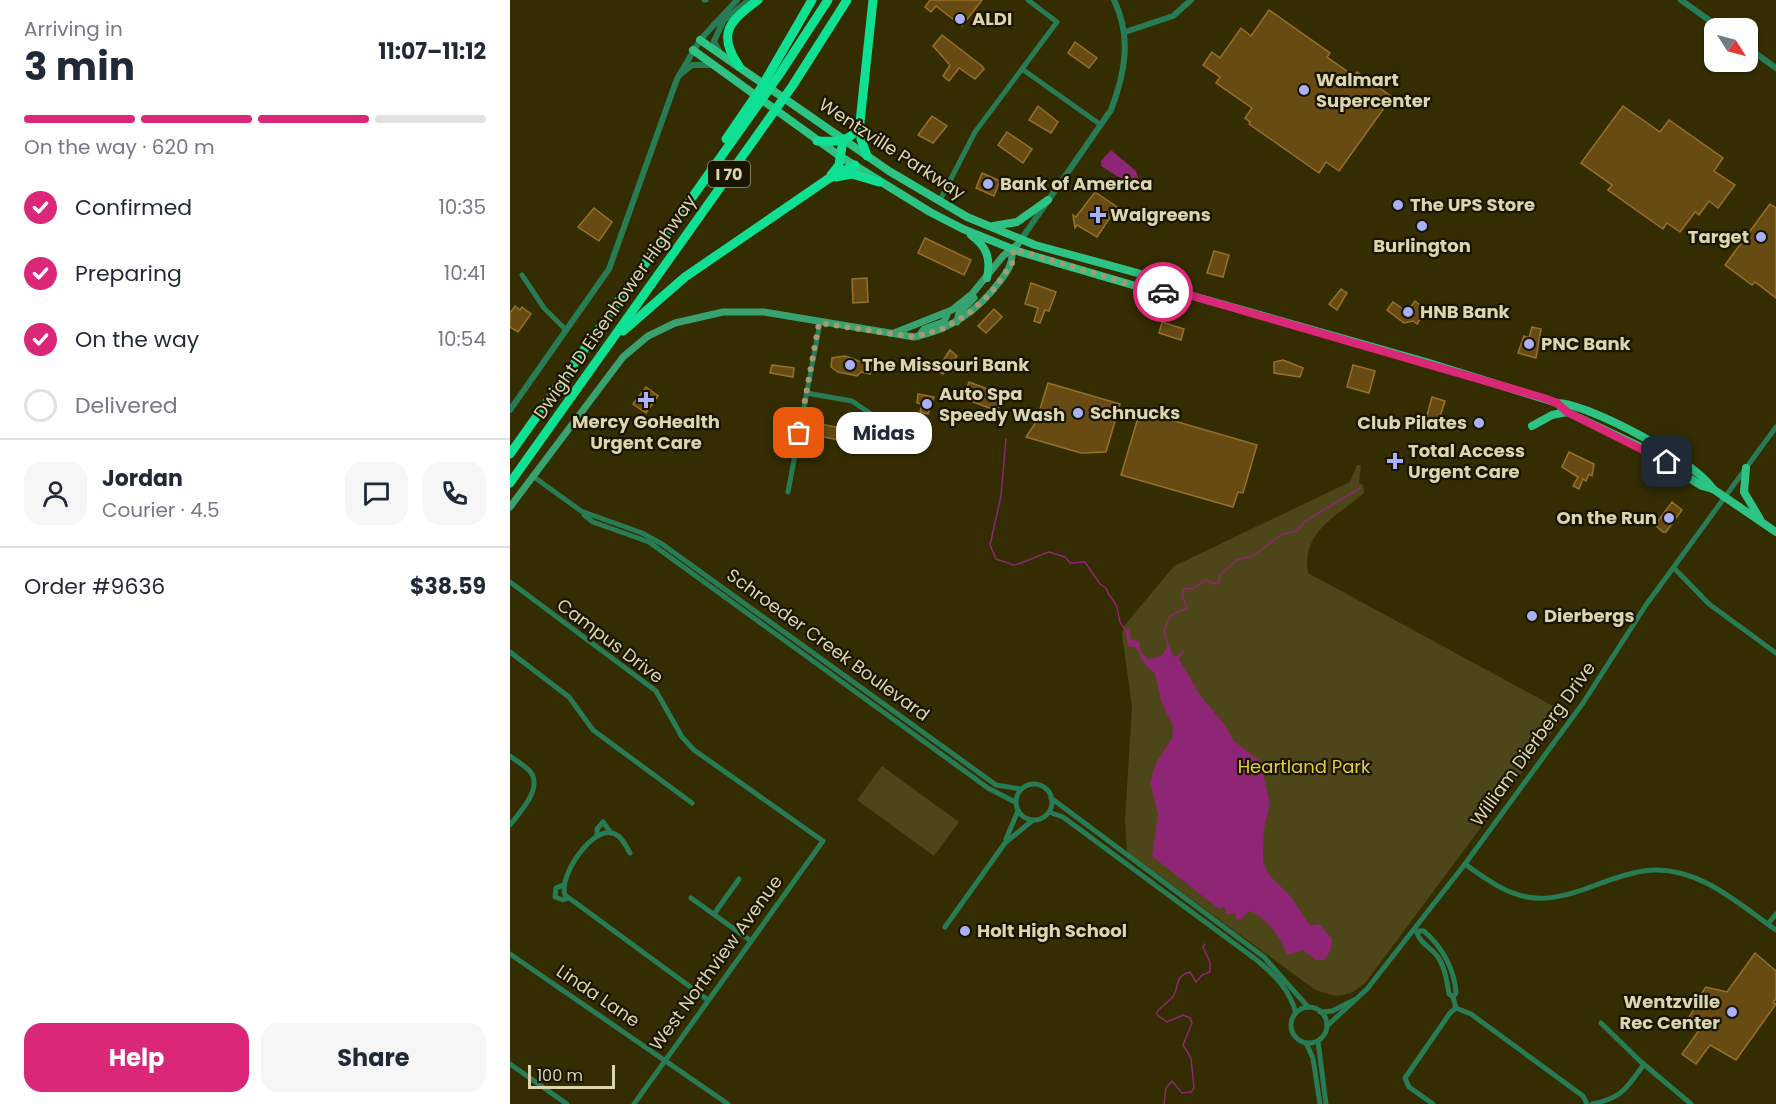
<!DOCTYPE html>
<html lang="en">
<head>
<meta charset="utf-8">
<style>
	:root { --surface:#fff; --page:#f6f6f7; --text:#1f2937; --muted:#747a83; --line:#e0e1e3; --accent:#db2777 }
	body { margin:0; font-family:Poppins,sans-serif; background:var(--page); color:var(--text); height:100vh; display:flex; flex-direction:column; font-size:22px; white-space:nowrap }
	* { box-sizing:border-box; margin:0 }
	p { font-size:20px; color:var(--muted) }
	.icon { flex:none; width:33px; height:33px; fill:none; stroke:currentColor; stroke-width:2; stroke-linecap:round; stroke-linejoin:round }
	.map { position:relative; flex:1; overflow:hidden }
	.side { display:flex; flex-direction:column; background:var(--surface); width:510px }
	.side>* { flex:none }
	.needle { width:39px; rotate:126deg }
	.tools { position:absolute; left:1194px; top:18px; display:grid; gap:12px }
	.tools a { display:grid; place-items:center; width:54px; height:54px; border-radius:12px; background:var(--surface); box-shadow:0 2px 4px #0004; font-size:30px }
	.scale { position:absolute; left:18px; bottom:15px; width:87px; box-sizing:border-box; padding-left:6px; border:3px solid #dbd5b0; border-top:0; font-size:16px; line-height:21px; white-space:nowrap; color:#dbd5b0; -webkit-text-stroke:4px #191500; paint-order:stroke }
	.pin { position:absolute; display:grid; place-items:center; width:51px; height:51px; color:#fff; margin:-26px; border-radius:12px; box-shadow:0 3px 9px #0006 }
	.courier { position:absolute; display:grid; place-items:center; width:60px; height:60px; margin:-30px; border:4px solid #db2777; border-radius:50%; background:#fff; color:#222; box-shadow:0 2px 8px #0007 }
	.bubble { position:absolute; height:42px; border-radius:18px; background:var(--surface); box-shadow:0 2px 4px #0004; font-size:20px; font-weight:700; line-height:42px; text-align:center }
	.headline em { font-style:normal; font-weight:700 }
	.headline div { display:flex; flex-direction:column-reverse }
	.headline { display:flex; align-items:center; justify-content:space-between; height:102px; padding:0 24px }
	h1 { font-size:39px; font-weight:700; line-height:45px }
	.bar { display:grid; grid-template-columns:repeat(4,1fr); gap:9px 6px; align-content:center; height:72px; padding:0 24px }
	.bar i { height:8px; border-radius:4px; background:var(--line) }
	.bar .active { background:var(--accent) }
	.bar p { grid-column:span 4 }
	.line { display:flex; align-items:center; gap:15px; padding:0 24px; border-top:2px solid var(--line) }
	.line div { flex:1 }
	.round { display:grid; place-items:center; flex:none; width:63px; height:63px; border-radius:18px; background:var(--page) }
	ol { padding:0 24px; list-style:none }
	li { display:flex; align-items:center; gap:18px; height:66px }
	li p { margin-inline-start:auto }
	li .icon { padding:6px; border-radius:50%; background:var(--accent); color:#fff; stroke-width:4 }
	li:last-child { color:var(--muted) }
	li i { width:33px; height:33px; border:3px solid var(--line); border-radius:50% }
	.primary-button { display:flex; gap:12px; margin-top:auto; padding:12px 24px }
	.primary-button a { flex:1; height:69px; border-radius:18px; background:var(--accent); color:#fff; font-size:24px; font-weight:700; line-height:69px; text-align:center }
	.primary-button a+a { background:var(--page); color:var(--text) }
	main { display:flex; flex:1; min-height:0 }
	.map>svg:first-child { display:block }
</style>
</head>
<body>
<main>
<section class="side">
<div class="headline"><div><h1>3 min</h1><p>Arriving in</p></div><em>11:07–11:12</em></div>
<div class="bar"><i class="active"></i><i class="active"></i><i class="active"></i><i></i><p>On the way · 620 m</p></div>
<ol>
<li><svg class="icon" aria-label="check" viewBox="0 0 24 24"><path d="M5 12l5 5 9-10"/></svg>Confirmed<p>10:35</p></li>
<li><svg class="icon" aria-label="check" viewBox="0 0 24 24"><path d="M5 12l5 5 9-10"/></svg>Preparing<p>10:41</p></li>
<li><svg class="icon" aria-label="check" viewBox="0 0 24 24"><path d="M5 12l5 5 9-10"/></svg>On the way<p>10:54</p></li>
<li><i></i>Delivered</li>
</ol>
<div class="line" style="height:108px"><a class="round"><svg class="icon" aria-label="person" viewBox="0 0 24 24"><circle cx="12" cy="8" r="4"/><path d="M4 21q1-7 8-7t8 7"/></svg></a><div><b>Jordan</b><p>Courier · 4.5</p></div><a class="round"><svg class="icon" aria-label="chat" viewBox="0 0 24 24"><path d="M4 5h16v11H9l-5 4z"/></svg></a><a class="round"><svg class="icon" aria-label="phone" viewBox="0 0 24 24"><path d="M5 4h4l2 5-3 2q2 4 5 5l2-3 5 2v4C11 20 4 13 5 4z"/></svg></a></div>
<div class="line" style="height:78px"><div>Order #9636</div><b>$38.59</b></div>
<div class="primary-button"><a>Help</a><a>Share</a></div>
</section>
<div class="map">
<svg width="1266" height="1104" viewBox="0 0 1266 1104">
	<rect width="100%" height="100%" fill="#342d01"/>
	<g fill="#4d4618">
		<path d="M847,465h4l-2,18 4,2 1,8c-26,23 -63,38 -56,80l258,140 -200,269c-18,17 -31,16 -52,7l-187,-137 -2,-32 7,-113 -10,-73 2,-8 50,-60 176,-84z"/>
		<path d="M372,766l77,56 -25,34 -77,-56z"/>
	</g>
	<g fill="#8f2575">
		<path d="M601,150l25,21 3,9 -3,8 -35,-22v-5z"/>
		<path d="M615,628l4,1 2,11 8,1 2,12 7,6 13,-3 6,-8 -1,-9 8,18 3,-1 9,-9 -7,12 21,36 24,29 10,17 30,23v14l6,25 -6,26 -1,33 6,13 23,23 18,28 9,-2 13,15 -1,11 -7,10h-8l-13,-10 -16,5c-5,-16 -21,-39 -38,-44l-8,9 -5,-1 -1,-6 -9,1 -2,-8 -3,3 -6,-3 -63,-50 6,-41 -8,-33 6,-19 16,-25 1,-11 -12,-26 -6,-27 -13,-14 -6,-13 -8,-1z"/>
	</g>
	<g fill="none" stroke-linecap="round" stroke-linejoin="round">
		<g stroke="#8f2575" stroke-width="1.5">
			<path d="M496,439l-5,57 -11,49 6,14 18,6c13,-3 22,-9 35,-13l16,5 5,6 15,-1 15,22 6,4c2,9 7,10 10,17 4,9 1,17 9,24"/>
			<path d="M656,639l-2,-8 6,-15 17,-8 -5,-12 2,-7 10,-1 12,-9 5,5 8,-2 1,-7 17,-15 16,-4 29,-22 15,-3 7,-9 56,-34"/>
			<path d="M654,1104l2,-16 6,-7 10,12 9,-1 3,-4 -3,-30 -8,-13 9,-22 -2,-5 -7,-3 -16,7 -10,-7v-3c4,-5 10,-9 15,-14 8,-10 1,-22 18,-26l6,10 6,-7 8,-3v-10l-7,-15 2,-3"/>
		</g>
	</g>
	<g fill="#684b13" stroke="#977029" stroke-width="1.5">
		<path d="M420,0h52l-20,26 -26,-20 -5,6 -6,-5z"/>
		<path d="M759,10l61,43 -3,4 27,19 3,-4 35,25 -53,74 -13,-9 -7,11 -70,-49 1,-2 -5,-4 7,-10 -36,-25 4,-6 -17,-12 9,-13 8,6 21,-30 10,8z"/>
		<path d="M432,35l40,31 2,3 -9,10 -16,-11 -10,13 -6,-5 7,-11 -17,-19z"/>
		<path d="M565,42l22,16 -8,10 -21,-15z"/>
		<path d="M528,106l20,16 -7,11 -22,-13z"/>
		<path d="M1113,106l37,26 9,-12 54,38 -9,13 21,14 -17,23 -9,-7 -10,14 -4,-3 -15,20 -13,-9 -4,6 -55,-39 4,-5 -31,-22z"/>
		<path d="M422,116l15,10 -14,17 -15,-8z"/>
		<path d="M497,132l25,17 -9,14 -25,-18z"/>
		<path d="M472,173l18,8 -6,15 -18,-8z"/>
		<path d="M585,192l22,15 -2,3 4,3 -4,6 -4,-3 -14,21 -20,-12 -2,3 -2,-13 3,2z"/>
		<path d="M1260,204l6,4v90l-21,-16 -3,3 -27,-20z"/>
		<path d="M84,208l18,14 -13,19 -21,-14z"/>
		<path d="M415,238l46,22 -7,15 -46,-22z"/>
		<path d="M704,251l15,4 -6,22 -16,-4z"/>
		<path d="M357,278l1,24 -15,1 -1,-24z"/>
		<path d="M521,283l25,9 -7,19 -4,-1 -5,13 -6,-2 4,-13 -13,-4z"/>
		<path d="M831,289l6,4 -10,17 -8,-6z"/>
		<path d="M905,301l11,9 -9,14 -4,-3 -9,2 -17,-13 6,-8 14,10z"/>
		<path d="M5,306l5,4 2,-3 9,7 -13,18 -8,-5v-14z"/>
		<path d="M484,309l8,8 -16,16 -8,-7z"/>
		<path d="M652,322l22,7 -3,11 -22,-7z"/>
		<path d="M1022,327l9,2 -5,29 -18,-5 6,-17 5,2z"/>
		<path d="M440,350l7,6 -14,18 -6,-4z"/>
		<path d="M335,356l27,10 -2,8 -9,-2 -4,4 -19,-4 -7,-5 1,-9z"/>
		<path d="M773,360l20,8 -3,9 -26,-4v-11z"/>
		<path d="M262,365l22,3 -1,9 -23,-4z"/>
		<path d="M843,365l22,6 -6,22 -22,-6z"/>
		<path d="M459,382l34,13 -6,16 -34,-13z"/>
		<path d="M538,383l72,21 -14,48 -25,1 -55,-16 10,-15z"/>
		<path d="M136,387l12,9 -12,17 -13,-9z"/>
		<path d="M408,394l16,3 -6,17 -8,-2 2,-8 -5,-1z"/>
		<path d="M922,397l13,4 -9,28 -12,-3z"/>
		<path d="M630,411l117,34 -14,48 -5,-1 -5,15 -112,-32z"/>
		<path d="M306,423l34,7 -2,12 -33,-7z"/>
		<path d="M1059,452l25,12 -2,12 -3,-2 -3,7 -3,-2 -4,10 -6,-3 5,-9 -16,-10z"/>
		<path d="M1162,502l10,8 -16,22h-3l-8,-7z"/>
		<path d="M1245,953l21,18v28l-3,4 3,1 -40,56 -26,-15 -14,19 -14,-10 18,-25 -13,-9 14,-21 -2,-2 7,-10 21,5z"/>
	</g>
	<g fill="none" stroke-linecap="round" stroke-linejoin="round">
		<g stroke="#277b55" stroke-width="5">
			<path d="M194,0h2"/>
			<path d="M512,69l79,56"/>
			<path d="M429,202l36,-70 82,-110 -29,-22"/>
			<path d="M12,275l22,33 22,22"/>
			<path d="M296,393l46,8 69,47"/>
			<path d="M24,477l47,34 61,22 20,11 334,241 25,4"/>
			<path d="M278,492l32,-169"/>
			<path d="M74,515l9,7 56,20 339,246 27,14"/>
			<path d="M1164,568l35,36 67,49"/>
			<path d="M0,582l146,109 26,46 12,13 129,91 -189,263"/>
			<path d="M0,652l59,45 24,33 99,73"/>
			<path d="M0,756c6,5 18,11 22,18 9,17 -13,39 -22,51"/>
			<circle cx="524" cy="802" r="18"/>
			<path d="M541,798l213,159 44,50"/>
			<path d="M539,812l14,5 195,144c18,15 32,30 38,52"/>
			<path d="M87,835v-6l6,-7 8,11"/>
			<path d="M496,839l12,-28"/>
			<path d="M120,853c-4,-7 -8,-16 -15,-19 -21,-11 -57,42 -50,61l143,105"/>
			<path d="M955,864c50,37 72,44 131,21 19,-7 38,-14 58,-15 48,-1 85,34 122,60"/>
			<path d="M53,885l-7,3 -1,9 8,3 5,-2"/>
			<path d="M181,898l60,43"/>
			<path d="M204,914l25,-35"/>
			<path d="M1258,924l8,-10"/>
			<path d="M435,927l60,-84 28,-23"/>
			<path d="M906,931h8c19,17 30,36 32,62l-3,4"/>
			<path d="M907,932c1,10 15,16 21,25 7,11 9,24 11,37l4,3 3,11"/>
			<path d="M0,954l218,150"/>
			<circle cx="799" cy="1025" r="18"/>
			<path d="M810,1012l12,-1 22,-11"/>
			<path d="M1091,1023l39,38 51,43"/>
			<path d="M817,1026l40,-37 98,-125 118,-161 63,-98 130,-178"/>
			<path d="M808,1041l8,63"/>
			<path d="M796,1043l7,15 7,46"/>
			<path d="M0,1064l57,40"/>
			<path d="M923,1104l-24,-17 -4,-9 45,-65 6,-5 15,6 112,82 4,8"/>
			<path d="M1082,1104c30,-6 35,-16 52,-40"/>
		</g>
		<g stroke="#277b55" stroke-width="6">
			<path d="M1171,0l39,28"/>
			<path d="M204,24l9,-3 26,-21"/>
			<path d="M615,32l48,-16 18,-16"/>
			<path d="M1238,48l28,20"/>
			<path d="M210,53l-6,-12 9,-19"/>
			<path d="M171,74l11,-9h20"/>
			<path d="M510,241l91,-131c14,-37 21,-73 3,-110"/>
			<path d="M0,410l99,-141 68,-190 23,-39 37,-40"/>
		</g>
		<g stroke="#38a271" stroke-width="7">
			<path d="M447,322l2,-9 15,-15"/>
			<path d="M384,333l58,-23 20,-16 31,-38 15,-12"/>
			<path d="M409,336l5,-7 20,-7 4,-10"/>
			<path d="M0,507l113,-150 25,-21 27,-13 48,-11h41l150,25c36,-7 64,-26 86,-56 7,-9 13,-17 12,-29"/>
		</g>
		<g stroke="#2cc384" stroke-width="8">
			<path d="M190,40l189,131 78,46 68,28 128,35 18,13"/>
			<path d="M183,50l148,107 89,55 33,17 57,23 68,20 65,19 29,2 244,69 131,41c34,1 138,58 156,86"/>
			<path d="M483,226l24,-4 31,-22"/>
			<path d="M461,235c16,12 20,23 16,43"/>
			<path d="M1047,403l10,9 70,33 65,41 11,3 63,43"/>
			<path d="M1022,426l20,-11 15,-3"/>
			<path d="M1236,468l-2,24 16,27"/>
		</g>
		<g stroke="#0fe094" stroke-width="9">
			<path d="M229,66c-23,-33 -9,-45 19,-66"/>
			<path d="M216,139l35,-51 51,-88"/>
			<path d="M307,141c18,1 33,2 42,-15"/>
			<path d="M357,156l-6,-17 -1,-17 13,-122"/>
			<path d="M321,175l8,-10 4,-25"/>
			<path d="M326,177l16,-3 27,8"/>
			<path d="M113,331l62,-54 143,-98 27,-14"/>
			<path d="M0,454l269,-379 49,-75"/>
			<path d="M0,483l283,-398 54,-85"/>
		</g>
	</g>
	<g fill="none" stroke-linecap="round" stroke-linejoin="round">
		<path stroke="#a19a73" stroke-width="6" stroke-dasharray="0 10.8" d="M289,433l20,-110 95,14 28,-8 26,-15 23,-21 21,-30 2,-14 139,42 10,1"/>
		<path stroke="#db2777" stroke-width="8" d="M653,292l19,1 362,105 13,5 10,9 100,50"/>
	</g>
	<g fill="#a9b0fc" stroke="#191500" stroke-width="2">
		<circle cx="450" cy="19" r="6"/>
		<circle cx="794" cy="90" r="6"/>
		<circle cx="478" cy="184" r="6"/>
		<circle cx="888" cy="205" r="6"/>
		<path d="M585 206h6v6h6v6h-6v6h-6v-6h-6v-6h6z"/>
		<circle cx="912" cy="226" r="6"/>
		<circle cx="1251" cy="237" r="6"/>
		<circle cx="898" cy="312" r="6"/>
		<circle cx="1019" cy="344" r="6"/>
		<circle cx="340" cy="365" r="6"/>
		<path d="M133 391h6v6h6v6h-6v6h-6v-6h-6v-6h6z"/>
		<circle cx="417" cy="404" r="6"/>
		<circle cx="568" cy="413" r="6"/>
		<circle cx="969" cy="423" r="6"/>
		<path d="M882 452h6v6h6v6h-6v6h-6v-6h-6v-6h6z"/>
		<circle cx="1159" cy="518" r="6"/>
		<circle cx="1022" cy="616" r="6"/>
		<circle cx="455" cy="931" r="6"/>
		<circle cx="1222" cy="1012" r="6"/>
	</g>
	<g text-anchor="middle" stroke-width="4.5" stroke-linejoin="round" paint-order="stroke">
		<rect fill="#191500" stroke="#a19b7b" stroke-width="1.5" x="198" y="161" width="42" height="26" rx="4.5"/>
		<g font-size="16" font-weight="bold" fill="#dbd5b0">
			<text x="219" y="180">I 70</text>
		</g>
		<g font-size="18" font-weight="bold" fill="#dbd5b0" stroke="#191500" text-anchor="start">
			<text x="462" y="25">ALDI</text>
			<text x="806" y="86">Walmart<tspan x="806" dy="21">Supercenter</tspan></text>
			<text x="490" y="190">Bank of America</text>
			<text x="900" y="211">The UPS Store</text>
			<text x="600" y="221">Walgreens</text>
			<text x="1239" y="243" text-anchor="end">Target</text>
			<text x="912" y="252" text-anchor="middle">Burlington</text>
			<text x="910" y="318">HNB Bank</text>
			<text x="1031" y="350">PNC Bank</text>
			<text x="352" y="371">The Missouri Bank</text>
			<text x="429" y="400">Auto Spa<tspan x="429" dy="21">Speedy Wash</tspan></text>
			<text x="580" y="419">Schnucks</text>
			<text x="136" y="428" text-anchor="middle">Mercy GoHealth<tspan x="136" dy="21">Urgent Care</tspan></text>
			<text x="957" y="429" text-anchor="end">Club Pilates</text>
			<text x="898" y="457">Total Access<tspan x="898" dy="21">Urgent Care</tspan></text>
			<text x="1147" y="524" text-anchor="end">On the Run</text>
			<text x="1034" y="622">Dierbergs</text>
			<text x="467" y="937">Holt High School</text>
			<text x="1210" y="1008" text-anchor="end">Wentzville<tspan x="1210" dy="21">Rec Center</tspan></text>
		</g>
		<g font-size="18" fill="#dbd5b0" stroke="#191500">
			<text transform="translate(382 149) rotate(33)" y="6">Wentzville Parkway</text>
			<text transform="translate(105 307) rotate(-55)" y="6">Dwight D Eisenhower Highway</text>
			<text transform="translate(100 641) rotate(37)" y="6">Campus Drive</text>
			<text transform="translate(318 645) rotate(36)" y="6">Schroeder Creek Boulevard</text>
			<text transform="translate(1023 744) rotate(-54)" y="6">William Dierberg Drive</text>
			<text transform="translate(206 963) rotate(-54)" y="6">West Northview Avenue</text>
			<text transform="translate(88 996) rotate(34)" y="6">Linda Lane</text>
		</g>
		<g font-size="18" fill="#e5cd3e" stroke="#191500">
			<text x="794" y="773">Heartland Park</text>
		</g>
	</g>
</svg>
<div class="tools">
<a><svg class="needle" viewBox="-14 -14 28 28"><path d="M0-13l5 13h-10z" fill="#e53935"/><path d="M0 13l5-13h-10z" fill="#747a83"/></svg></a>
</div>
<div class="scale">100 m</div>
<div class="pin" style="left:289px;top:433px;background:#ea580c"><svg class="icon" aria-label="bag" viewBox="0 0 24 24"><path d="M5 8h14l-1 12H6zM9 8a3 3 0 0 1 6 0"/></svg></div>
<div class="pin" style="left:1157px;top:462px;background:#1f2937"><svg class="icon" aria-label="home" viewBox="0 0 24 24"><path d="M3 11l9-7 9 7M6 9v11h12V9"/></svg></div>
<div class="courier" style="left:653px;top:292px"><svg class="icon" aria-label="car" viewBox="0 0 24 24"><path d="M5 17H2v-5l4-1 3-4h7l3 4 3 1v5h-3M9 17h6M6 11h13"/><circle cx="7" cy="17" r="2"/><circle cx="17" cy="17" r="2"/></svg></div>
<div class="bubble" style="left:326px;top:412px;width:96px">Midas</div>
</div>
</main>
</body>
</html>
